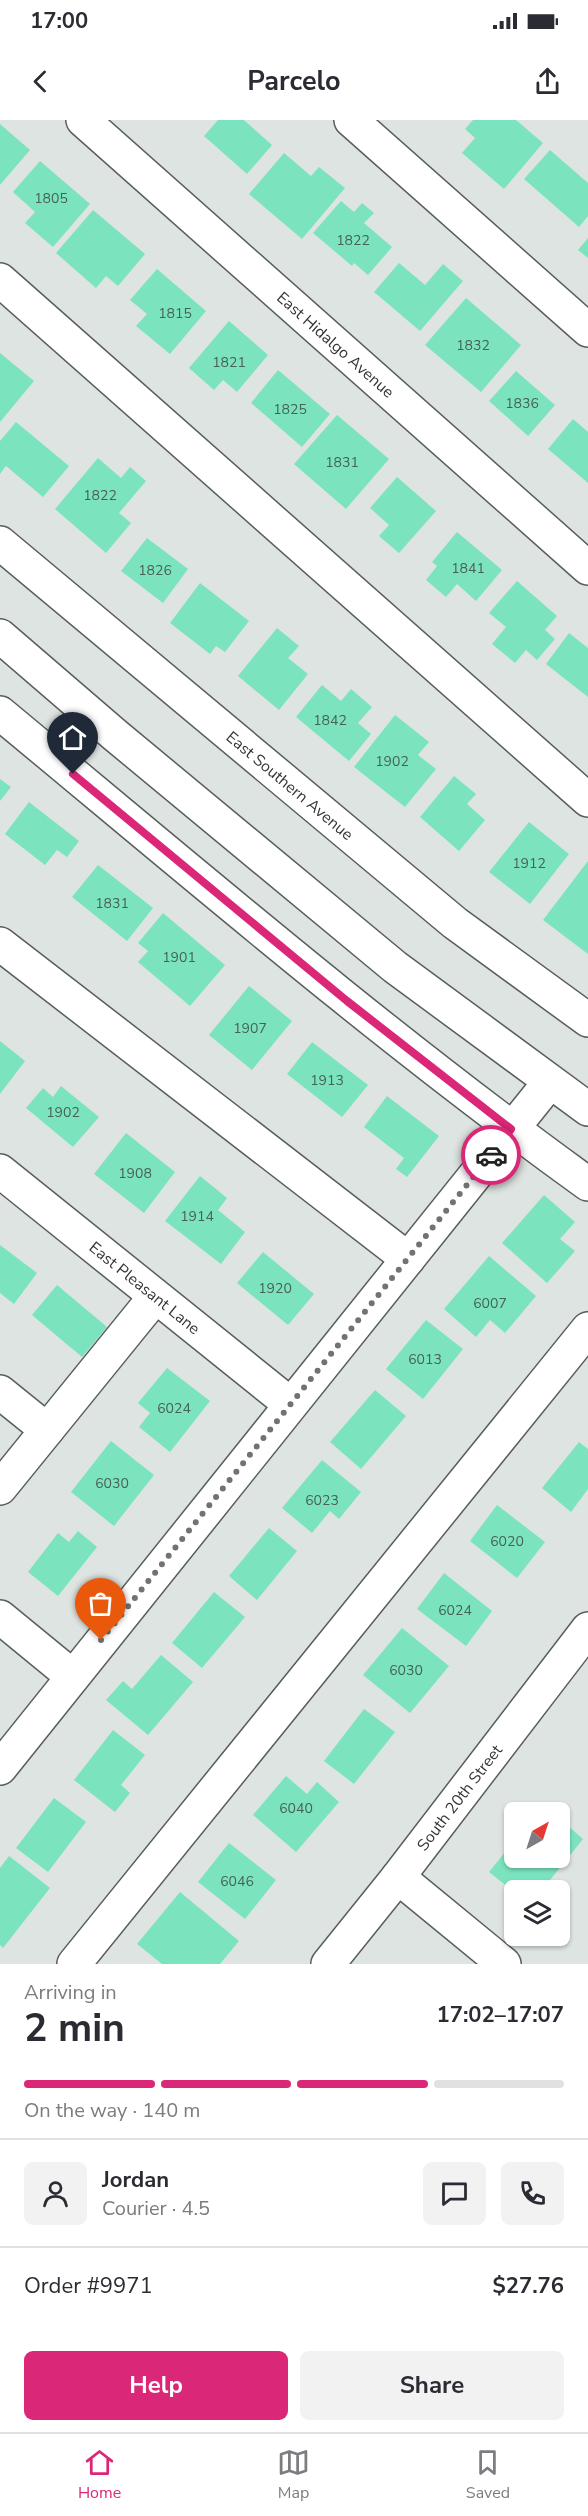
<!DOCTYPE html>
<html lang="en">
<head>
<meta charset="utf-8">
<style>
	:root { --surface:#fff; --page:#f2f2f3; --text:#2b2b33; --muted:#7c7c81; --line:#e1e1e2; --accent:#db2777 }
	body { margin:0; font-family:"Nunito Sans",sans-serif; background:var(--page); color:var(--text); height:100vh; display:flex; flex-direction:column; font-size:22px; white-space:nowrap }
	* { box-sizing:border-box; margin:0 }
	p { font-size:20px; color:var(--muted) }
	.icon { flex:none; width:33px; height:33px; fill:none; stroke:currentColor; stroke-width:2; stroke-linecap:round; stroke-linejoin:round }
	.map { position:relative; height:1844px; overflow:hidden }
	.panel { display:flex; flex-direction:column; background:var(--surface); flex:1 }
	.panel>* { flex:none }
	.needle { width:39px; rotate:39deg }
	.controls { position:absolute; left:504px; top:1682px; display:grid; gap:12px }
	.controls a { display:grid; place-items:center; width:66px; height:66px; border-radius:9px; background:var(--surface); box-shadow:0 2px 4px #0004; font-size:30px }
	.pin { position:absolute; display:grid; place-items:center; width:51px; height:51px; color:#fff; margin:-62px -26px; border-radius:50% 50% 50% 0; rotate:-45deg; box-shadow:0 0 6px #0007 }
	.pin .icon { rotate:45deg }
	.courier { position:absolute; display:grid; place-items:center; width:60px; height:60px; margin:-30px; border:4px solid #db2777; border-radius:50%; background:#fff; color:#222; box-shadow:0 2px 8px #0007 }
	.headline em { font-style:normal; font-weight:700 }
	.headline div { display:flex; flex-direction:column-reverse }
	.headline { display:flex; align-items:center; justify-content:space-between; height:102px; padding:0 24px }
	h1 { font-size:39px; font-weight:700; line-height:45px }
	.bar { display:grid; grid-template-columns:repeat(4,1fr); gap:9px 6px; align-content:center; height:72px; padding:0 24px }
	.bar i { height:8px; border-radius:4px; background:var(--line) }
	.bar .active { background:var(--accent) }
	.bar p { grid-column:span 4 }
	.line { display:flex; align-items:center; gap:15px; padding:0 24px; border-top:2px solid var(--line) }
	.line div { flex:1 }
	.round { display:grid; place-items:center; flex:none; width:63px; height:63px; border-radius:9px; background:var(--page) }
	.cta { display:flex; gap:12px; margin-top:auto; padding:12px 24px }
	.cta a { flex:1; height:69px; border-radius:9px; background:var(--accent); color:#fff; font-size:24px; font-weight:700; line-height:69px; text-align:center }
	.cta a+a { background:var(--page); color:var(--text) }
	.status { display:flex; justify-content:space-between; align-items:center; height:42px; padding:0 30px; background:var(--surface); direction:ltr }
	.status svg { height:16px; fill:currentColor }
	header { display:flex; justify-content:space-between; align-items:center; height:78px; padding:0 24px; background:var(--surface); font-size:27px; font-weight:700 }
	.dock { display:flex; justify-content:space-around; align-items:center; height:84px; border-top:2px solid var(--line); background:var(--surface); font-size:16px; color:var(--muted) }
	.dock a { display:grid; justify-items:center; gap:3px }
	.dock .active { color:var(--accent) }
	.map>svg:first-child { display:block }
</style>
</head>
<body>
<div class="status"><b>17:00</b><svg viewBox="0 0 49 12"><path d="M0 12V9h3v3zM5 12V6h3v6zM10 12V3h3v9zM15 12V0h3v12zM26 1h20v11H26zM47 4h2v5h-2z"/></svg></div>
<header><svg class="icon" aria-label="back" viewBox="0 0 24 24"><path d="M15 5l-7 7 7 7"/></svg>Parcelo<svg class="icon" aria-label="share" viewBox="0 0 24 24"><path d="M12 15V3M7 8l5-5 5 5M5 13v7h14v-7"/></svg></header>
<div class="map">
<svg width="588" height="1844" viewBox="0 0 588 1844">
	<rect width="100%" height="100%" fill="#dee4e1"/>
	<g fill="#7be4be">
		<path d="M218,0h26l28,25 -25,29 -43,-38z"/>
		<path d="M473,0h43l27,23 -39,46 -42,-36 13,-15 -10,-9z"/>
		<path d="M0,4l30,26 -30,35z"/>
		<path d="M550,30l38,33v33l-9,11 -55,-48z"/>
		<path d="M284,33l27,23 8,-9 26,21 -43,51 -53,-45z"/>
		<path d="M40,41l50,43 -37,43 -28,-24 10,-11 -22,-20z"/>
		<path d="M341,81l13,11 8,-9 12,10 -10,10 28,24 -24,28 -14,-12 -2,3 -39,-33z"/>
		<path d="M93,90l52,44 -27,32 -12,-10 -10,12 -40,-35z"/>
		<path d="M588,118v20l-10,-8z"/>
		<path d="M399,143l26,22 18,-21 20,17 -43,50 -46,-39z"/>
		<path d="M157,149l49,42 -36,43 -34,-28 11,-12 -17,-14z"/>
		<path d="M466,178l55,47 -40,47 -56,-47z"/>
		<path d="M229,201l39,34 -31,37 -14,-12 -9,10 -25,-22z"/>
		<path d="M0,233l34,28 -34,41z"/>
		<path d="M278,250l52,44 -28,33 -51,-44z"/>
		<path d="M516,251l39,34 -27,31 -39,-35z"/>
		<path d="M337,295l52,44 -43,50 -52,-45z"/>
		<path d="M573,299l15,13v51l-40,-34z"/>
		<path d="M16,302l53,44 -26,31 -37,-31 -6,8v-33z"/>
		<path d="M98,338l23,20 9,-11 16,14 -27,32 12,10 -25,30 -51,-44z"/>
		<path d="M397,357l39,34 -37,42 -20,-17 10,-11 -19,-17z"/>
		<path d="M457,412l45,38 -26,31 -19,-17 -11,13 -20,-17 11,-14 -5,-4z"/>
		<path d="M147,418l41,31 -25,34 -42,-32z"/>
		<path d="M517,461l40,35 -12,14 10,9 -18,21 -11,-10 -11,13 -23,-19 14,-17 -17,-14z"/>
		<path d="M200,463l49,38 -24,31 -9,-6 -6,8 -40,-31z"/>
		<path d="M277,508l22,18 -11,12 20,16 -29,36 -41,-34z"/>
		<path d="M569,513l19,15v49l-42,-33z"/>
		<path d="M322,565l19,16 10,-12 21,18 -14,16 13,11 -22,27 -53,-44z"/>
		<path d="M395,595l34,27 -11,13 18,14 -31,38 -51,-40z"/>
		<path d="M454,656l22,18 -9,10 18,16 -26,31 -39,-34z"/>
		<path d="M0,659l11,8 -11,14z"/>
		<path d="M29,682l50,39 -12,16 -10,-7 -12,15 -40,-31z"/>
		<path d="M529,702l40,32 -39,50 -41,-32z"/>
		<path d="M588,741v93l-45,-34z"/>
		<path d="M98,745l55,43 -26,33 -55,-44z"/>
		<path d="M163,793l62,52 -35,41 -52,-44 10,-11 -10,-8z"/>
		<path d="M249,866l43,35 -40,49 -43,-35z"/>
		<path d="M0,921l25,20 -25,33z"/>
		<path d="M312,922l56,43 -26,32 -55,-43z"/>
		<path d="M61,966l38,31 -26,30 -47,-39 17,-20 10,9z"/>
		<path d="M387,976l52,40 -32,41 -11,-8 8,-11 -40,-31z"/>
		<path d="M126,1013l49,39 -31,41 -50,-39z"/>
		<path d="M200,1056l27,22 -9,12 27,22 -24,32 -56,-43z"/>
		<path d="M544,1075l31,27 -15,17 15,12 -28,32 -45,-40z"/>
		<path d="M0,1125l37,28 -23,31 -14,-11z"/>
		<path d="M263,1132l51,42 -26,31 -51,-42z"/>
		<path d="M489,1136l47,40 -31,37 -15,-13 -14,17 -32,-28z"/>
		<path d="M57,1165l50,42 -25,30 -50,-42z"/>
		<path d="M426,1200l37,29 -40,50 -37,-30z"/>
		<path d="M167,1248l43,33 -40,51 -31,-25 11,-14 -12,-10z"/>
		<path d="M375,1270l31,26 -45,53 -31,-27z"/>
		<path d="M111,1321l43,34 -40,51 -43,-34z"/>
		<path d="M579,1322l9,7v40l-17,23 -29,-24z"/>
		<path d="M322,1340l39,32 -22,27 -9,-8 -18,22 -30,-25z"/>
		<path d="M497,1385l48,37 -28,36 -47,-37z"/>
		<path d="M269,1408l28,23 -40,49 -28,-24z"/>
		<path d="M78,1411l19,16 -39,49 -30,-24 30,-39 11,9z"/>
		<path d="M444,1453l48,38 -26,35 -49,-37z"/>
		<path d="M214,1472l31,25 -43,51 -30,-25z"/>
		<path d="M402,1508l47,38 -39,47 -47,-38z"/>
		<path d="M161,1535l32,27 -45,53 -42,-35 17,-19 9,8z"/>
		<path d="M364,1589l31,23 -41,52 -30,-23z"/>
		<path d="M113,1610l32,25 -24,30 9,8 -15,19 -41,-32z"/>
		<path d="M286,1656l21,18 10,-12 22,20 -43,50 -43,-37z"/>
		<path d="M54,1678l32,24 -38,50 -32,-24z"/>
		<path d="M560,1699l23,20 -41,51h-28v2l-25,-20 25,-31v16h46z"/>
		<path d="M229,1723l47,37 -31,39 -47,-37z"/>
		<path d="M9,1736l41,32 -47,60 -3,-3v-77z"/>
		<path d="M180,1772l59,49 -19,23h-58l-25,-20z"/>
	</g>
	<g fill="none" stroke-linecap="round" stroke-linejoin="round">
		<defs>
			<g id="minor">
				<path id="s1" d="M83,0l505,448"/>
				<path d="M351,0l237,210"/>
				<path d="M0,160l588,520"/>
				<path id="s2" d="M0,423l455,380 133,97"/>
				<path d="M0,593c193,160 384,324 588,471"/>
				<path d="M0,824l408,315"/>
				<path id="s3" d="M0,1051l290,233"/>
				<path d="M0,1272l47,38"/>
				<path d="M0,1368l155,-191"/>
				<path d="M0,1497l72,59"/>
				<path d="M0,1648l549,-685"/>
				<path d="M398,1757l106,87"/>
				<path d="M74,1844l514,-635"/>
				<path id="s4" d="M328,1844l70,-87 190,-248"/>
			</g>
			<path id="major" d="M0,516l115,99 280,232 193,142"/>
		</defs>
		<use href="#minor" stroke="#585e5b" stroke-width="36"/>
		<use href="#major" stroke="#585e5b" stroke-width="36"/>
		<use href="#minor" stroke="#fff" stroke-width="33"/>
		<use href="#major" stroke="#fff" stroke-width="33"/>
	</g>
	<g fill="none" stroke-linecap="round" stroke-linejoin="round">
		<path stroke="#707371" stroke-width="6" stroke-dasharray="0 10.8" d="M101,1520l390,-485"/>
		<path stroke="#db2777" stroke-width="8" d="M73,654l274,227 164,128 -20,26"/>
	</g>
	<g text-anchor="middle" stroke-width="4.5" stroke-linejoin="round" paint-order="stroke">
		<g font-size="14" fill="#466257">
			<text x="51" y="83">1805</text>
			<text x="353" y="125">1822</text>
			<text x="175" y="198">1815</text>
			<text x="473" y="230">1832</text>
			<text x="229" y="247">1821</text>
			<text x="522" y="288">1836</text>
			<text x="290" y="294">1825</text>
			<text x="342" y="347">1831</text>
			<text x="100" y="380">1822</text>
			<text x="468" y="453">1841</text>
			<text x="155" y="455">1826</text>
			<text x="330" y="605">1842</text>
			<text x="392" y="646">1902</text>
			<text x="529" y="748">1912</text>
			<text x="112" y="788">1831</text>
			<text x="179" y="842">1901</text>
			<text x="250" y="913">1907</text>
			<text x="327" y="965">1913</text>
			<text x="63" y="997">1902</text>
			<text x="135" y="1058">1908</text>
			<text x="197" y="1101">1914</text>
			<text x="275" y="1173">1920</text>
			<text x="490" y="1188">6007</text>
			<text x="425" y="1244">6013</text>
			<text x="174" y="1293">6024</text>
			<text x="112" y="1368">6030</text>
			<text x="322" y="1385">6023</text>
			<text x="507" y="1426">6020</text>
			<text x="455" y="1495">6024</text>
			<text x="406" y="1555">6030</text>
			<text x="296" y="1693">6040</text>
			<text x="237" y="1766">6046</text>
		</g>
		<g font-size="16" fill="#343635" stroke="#dee4e1">
			<text dy="6" stroke="none"><textPath href="#s1" startOffset="338">East Hidalgo Avenue</textPath></text>
			<text dy="6" stroke="none"><textPath href="#s2" startOffset="378">East Southern Avenue</textPath></text>
			<text dy="6" stroke="none"><textPath href="#s3" startOffset="186">East Pleasant Lane</textPath></text>
			<text dy="6" stroke="none"><textPath href="#s4" startOffset="212">South 20th Street</textPath></text>
		</g>
	</g>
</svg>
<div class="controls">
<a><svg class="needle" viewBox="-14 -14 28 28"><path d="M0-13l5 13h-10z" fill="#e53935"/><path d="M0 13l5-13h-10z" fill="#7c7c81"/></svg></a>
<a><svg class="icon" aria-label="layers" viewBox="0 0 24 24"><path d="M12 4l9 5-9 5-9-5zM3 14l9 5 9-5"/></svg></a>
</div>
<div class="pin" style="left:101px;top:1520px;background:#ea580c"><svg class="icon" aria-label="bag" viewBox="0 0 24 24"><path d="M5 8h14l-1 12H6zM9 8a3 3 0 0 1 6 0"/></svg></div>
<div class="pin" style="left:73px;top:654px;background:#1f2937"><svg class="icon" aria-label="home" viewBox="0 0 24 24"><path d="M3 11l9-7 9 7M6 9v11h12V9"/></svg></div>
<div class="courier" style="left:491px;top:1035px"><svg class="icon" aria-label="car" viewBox="0 0 24 24"><path d="M5 17H2v-5l4-1 3-4h7l3 4 3 1v5h-3M9 17h6M6 11h13"/><circle cx="7" cy="17" r="2"/><circle cx="17" cy="17" r="2"/></svg></div>
</div>
<section class="panel">
<div class="headline"><div><h1>2 min</h1><p>Arriving in</p></div><em>17:02–17:07</em></div>
<div class="bar"><i class="active"></i><i class="active"></i><i class="active"></i><i></i><p>On the way · 140 m</p></div>
<div class="line" style="height:108px"><a class="round"><svg class="icon" aria-label="person" viewBox="0 0 24 24"><circle cx="12" cy="8" r="4"/><path d="M4 21q1-7 8-7t8 7"/></svg></a><div><b>Jordan</b><p>Courier · 4.5</p></div><a class="round"><svg class="icon" aria-label="chat" viewBox="0 0 24 24"><path d="M4 5h16v11H9l-5 4z"/></svg></a><a class="round"><svg class="icon" aria-label="phone" viewBox="0 0 24 24"><path d="M5 4h4l2 5-3 2q2 4 5 5l2-3 5 2v4C11 20 4 13 5 4z"/></svg></a></div>
<div class="line" style="height:78px"><div>Order #9971</div><b>$27.76</b></div>
<div class="cta"><a>Help</a><a>Share</a></div>
</section>
<nav class="dock">
<a class="active"><svg class="icon" aria-label="home" viewBox="0 0 24 24"><path d="M3 11l9-7 9 7M6 9v11h12V9"/></svg>Home</a>
<a><svg class="icon" aria-label="map" viewBox="0 0 24 24"><path d="M3 6l6-2 6 2 6-2v14l-6 2-6-2-6 2zM9 4v14M15 6v14"/></svg>Map</a>
<a><svg class="icon" aria-label="saved" viewBox="0 0 24 24"><path d="M7 4h10v16l-5-4-5 4z"/></svg>Saved</a>
</nav>
</body>
</html>
